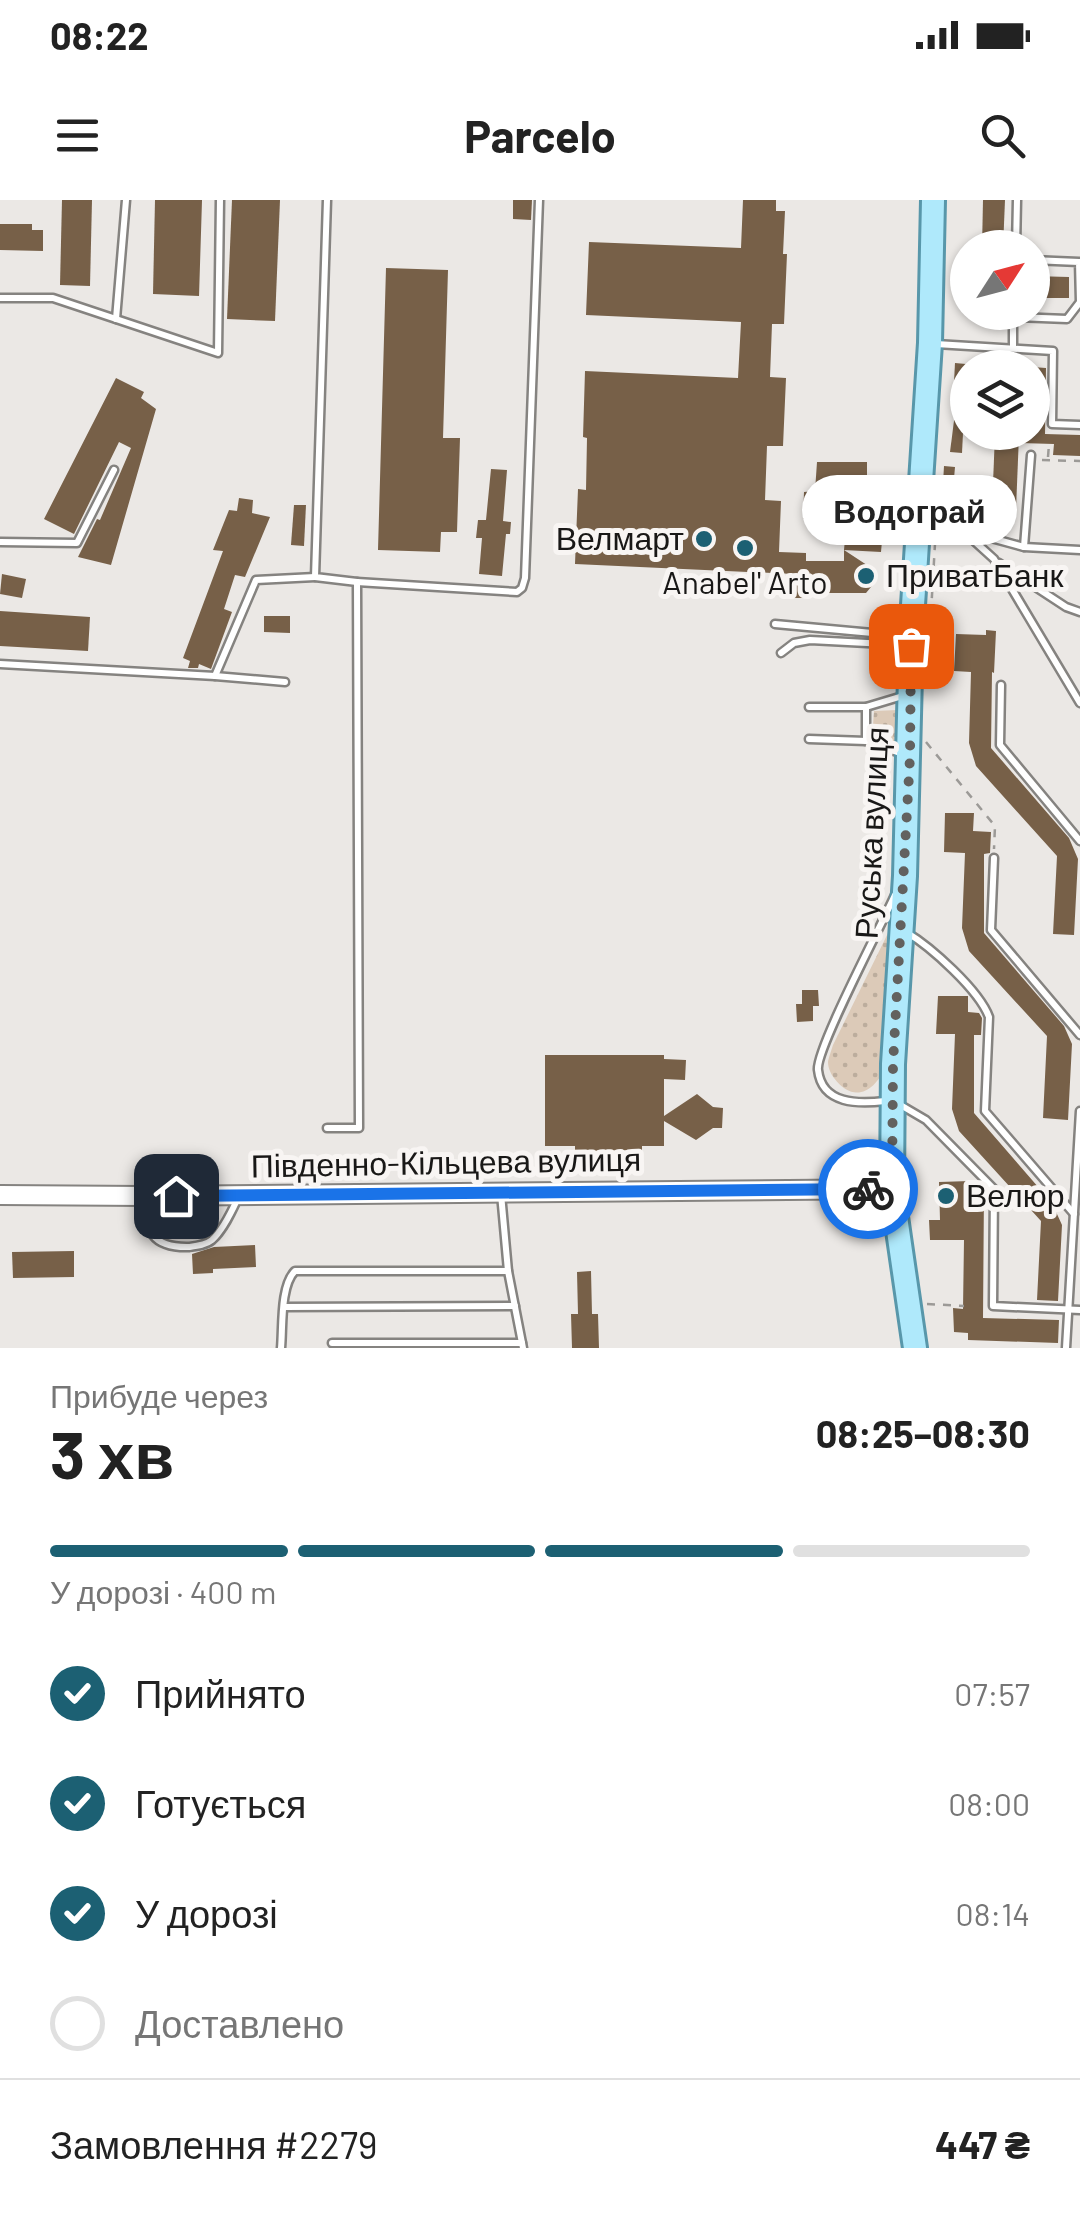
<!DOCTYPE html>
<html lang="uk">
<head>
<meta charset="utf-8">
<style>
	:root { --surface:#fff; --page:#f6f6f6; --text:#222; --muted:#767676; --line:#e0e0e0; --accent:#1c6073 }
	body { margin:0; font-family:Barlow,sans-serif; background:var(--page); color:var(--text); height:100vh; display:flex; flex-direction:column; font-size:38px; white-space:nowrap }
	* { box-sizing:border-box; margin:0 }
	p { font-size:32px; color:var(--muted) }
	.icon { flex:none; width:55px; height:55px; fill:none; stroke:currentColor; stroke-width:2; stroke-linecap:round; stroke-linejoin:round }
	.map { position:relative; height:1148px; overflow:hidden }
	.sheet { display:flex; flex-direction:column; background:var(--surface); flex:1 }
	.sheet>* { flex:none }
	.needle { width:65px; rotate:54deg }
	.tools { position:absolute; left:950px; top:30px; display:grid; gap:20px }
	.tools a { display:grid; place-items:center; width:100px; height:100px; border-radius:50%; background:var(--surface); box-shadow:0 2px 8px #0004; font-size:50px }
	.pin { position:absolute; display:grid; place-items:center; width:85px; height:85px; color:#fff; margin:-42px; border-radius:20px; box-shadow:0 5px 15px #0006 }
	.courier { position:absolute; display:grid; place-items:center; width:100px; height:100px; margin:-50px; border:8px solid #1a73e8; border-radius:50%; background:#fff; color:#222; box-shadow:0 2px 12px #0007 }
	.bubble { position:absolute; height:70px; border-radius:35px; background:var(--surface); box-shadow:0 2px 8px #0004; font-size:32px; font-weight:700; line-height:70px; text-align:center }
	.headline em { font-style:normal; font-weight:700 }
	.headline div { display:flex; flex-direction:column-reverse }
	.headline { display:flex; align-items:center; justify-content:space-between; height:170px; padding:0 50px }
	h1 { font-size:65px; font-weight:700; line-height:75px }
	.bar { display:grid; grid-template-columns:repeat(4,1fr); gap:15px 10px; align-content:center; height:120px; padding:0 50px }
	.bar i { height:12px; border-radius:8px; background:var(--line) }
	.bar .on { background:var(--accent) }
	.bar p { grid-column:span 4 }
	.line { display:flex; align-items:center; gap:25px; padding:0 50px; border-top:2px solid var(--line) }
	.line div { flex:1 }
	ol { padding:0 50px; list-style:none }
	li { display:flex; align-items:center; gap:30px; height:110px }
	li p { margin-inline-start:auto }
	li .icon { padding:10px; border-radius:50%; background:var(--accent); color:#fff; stroke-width:4 }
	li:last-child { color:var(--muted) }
	li i { width:55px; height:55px; border:5px solid var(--line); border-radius:50% }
	.status { display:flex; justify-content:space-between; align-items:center; height:70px; padding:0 50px; background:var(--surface); direction:ltr }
	.status svg { height:28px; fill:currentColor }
	header { display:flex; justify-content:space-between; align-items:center; height:130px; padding:0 50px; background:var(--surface); font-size:45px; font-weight:700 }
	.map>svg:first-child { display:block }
</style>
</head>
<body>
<div class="status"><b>08:22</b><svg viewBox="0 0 49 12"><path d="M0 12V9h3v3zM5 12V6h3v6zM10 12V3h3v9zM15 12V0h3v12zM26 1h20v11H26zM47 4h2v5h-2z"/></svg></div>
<header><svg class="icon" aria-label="menu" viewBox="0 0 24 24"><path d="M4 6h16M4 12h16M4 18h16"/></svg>Parcelo<svg class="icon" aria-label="search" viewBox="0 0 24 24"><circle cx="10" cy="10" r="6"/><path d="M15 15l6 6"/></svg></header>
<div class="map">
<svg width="1080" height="1148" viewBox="0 0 1080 1148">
	<defs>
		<pattern id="grass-dots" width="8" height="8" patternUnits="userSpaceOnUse" patternTransform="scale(2.5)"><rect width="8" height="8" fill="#dccab8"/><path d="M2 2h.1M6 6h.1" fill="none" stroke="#bcad9d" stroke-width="1.8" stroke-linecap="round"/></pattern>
	</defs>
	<rect width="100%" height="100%" fill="#ebe8e5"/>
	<g fill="url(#grass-dots)">
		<path d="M898,510l-1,32 -25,-2 2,-29z"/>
		<path d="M889,731l-4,135c-9,26 -32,38 -51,12 -3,-4 -6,-10 -6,-16 0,-2 4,-14 5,-17z"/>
	</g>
	<g fill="#776048">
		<path d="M62,0h30l-2,86 -30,-1z"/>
		<path d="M155,0h47l-3,96 -46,-2z"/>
		<path d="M232,0h48l-5,121 -48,-2z"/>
		<path d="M513,0h19l-1,20 -18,-1z"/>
		<path d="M743,0h33v11h9l-2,43h4l-3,70h-12l-2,53 16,1 -3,68h-16l-2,54 16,1 -2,51 27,1v8h38v-11l29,19 3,12 -10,12h-62v5h-11l1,-24 -219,-10 3,-75 8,1 1,-52 -4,-1 2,-66 153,7 3,-56 -155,-7 3,-73 152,6z"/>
		<path d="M983,0h22l-2,48h-21z"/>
		<path d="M0,24h32v6h11v21l-43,-1z"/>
		<path d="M386,68l62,2 -5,168h17l-3,94h-16l-1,20 -62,-2z"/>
		<path d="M1032,76l37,1v21h-37z"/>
		<path d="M955,163l11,1 -2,38 -11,-1z"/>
		<path d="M1032,167l14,1 -1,66 35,1v21l-27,-1 1,-11 -34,-1v-11h12z"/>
		<path d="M116,178l28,14 -3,6 15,11 -45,156 -33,-8 19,-38 3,1 31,-72 -12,-6 -45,92 -30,-15z"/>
		<path d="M955,213h9l-2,40 -12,-1z"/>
		<path d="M995,234l24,1 -3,74 -24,-1z"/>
		<path d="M817,262h50v33h-12l-1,25 -51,-1 1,-27 11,-1z"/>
		<path d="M944,266l11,1 -2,23 4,1 -2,28 -14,-1z"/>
		<path d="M491,269l16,1 -4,51 8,1 -1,12h-4l-4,42 -23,-2 3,-36h-6l2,-18h8z"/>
		<path d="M239,298l14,2 -1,13 18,4 -25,60 -10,-2 -11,34 8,3 -21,57 -12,-5 -1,4h-10l2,-7 -7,-3 40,-107 -10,-1 16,-40 8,1z"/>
		<path d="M294,305h12l-2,41 -13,-1z"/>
		<path d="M845,339l37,2 -1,11 -37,-2z"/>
		<path d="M2,374l24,5 -4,19 -22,-4z"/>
		<path d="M0,411l90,6 -2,34 -88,-5z"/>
		<path d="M264,416h26v17l-26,-1z"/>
		<path d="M986,430l10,1 -2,42 -2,-1 -1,76 78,90 9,21 -4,76 -21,-1 4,-78 -81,-90 -7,-23 2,-71 -17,-1 2,-37 30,1z"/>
		<path d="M945,613h29l-1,18 18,1 -1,21 -6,1v79l80,93 8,18 -4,76 -25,-2 4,-82 -78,-85 -7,-23 3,-75 -21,-1z"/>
		<path d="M802,790h16l1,16h-6v15l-16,1 -1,-18h6z"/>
		<path d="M938,796h30v16l11,1 3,5 -1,17h-7v78l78,90 10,22 -4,76 -21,-1 4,-79 -82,-90 -7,-22 3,-75h-19z"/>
		<path d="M545,855h119v4l22,1 -1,20 -21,-1v37l33,-22 16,13 10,1 -1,20h-9l-17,12 -32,-19v25h-22v4l-67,1v-5h-30z"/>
		<path d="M970,981v8h14l-1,129 76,2 -1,23 -90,-3v-7l-14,-1 -1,-24 10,1 1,-69h-34l-1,-20h11l-1,-38z"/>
		<path d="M255,1045l1,22 -43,2v4l-20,1 -1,-20 22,-7z"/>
		<path d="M74,1051v26l-61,1 -1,-26z"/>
		<path d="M591,1071l1,43h6l1,34h-27l-1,-34h7l-1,-42z"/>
	</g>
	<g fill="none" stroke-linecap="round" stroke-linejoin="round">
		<defs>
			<g id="service">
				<path d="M327,0l-12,377 42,5 2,546h-32"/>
				<path d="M1016,48l1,-48"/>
				<path d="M0,98h53l165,55 2,-153"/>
				<path d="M116,119l10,-119"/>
				<path d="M936,144l117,7 -1,73 28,1"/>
				<path d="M1013,148v-31l54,2 13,-17 -1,-40 -47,-2"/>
				<path d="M924,325l38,5 62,17 56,3"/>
				<path d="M962,330l32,29 86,144"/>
				<path d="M0,342l77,1 37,-73"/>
				<path d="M1024,347l7,-92"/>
				<path d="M999,363l67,44 14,5"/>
				<path d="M357,382l160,10 5,-4 3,-10 14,-378"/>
				<path d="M775,424l130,12"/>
				<path d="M781,453l13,-10 16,-3 95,5"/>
				<path d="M0,464l215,12 70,6"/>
				<path d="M215,476l41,-96 59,-3"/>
				<path d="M1001,485l-1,60 80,96"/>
				<path d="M809,507h57l40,-12"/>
				<path d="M809,539l57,2 34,12"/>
				<path d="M866,541v-34"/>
				<path d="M994,658l-3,72 89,105"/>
				<path d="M906,732c25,15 73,58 83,85l-4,94 89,103"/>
				<path d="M885,901c-26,3 -63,4 -67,-31 -3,-19 65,-148 77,-175"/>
				<path d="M897,903l29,17 68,69 -1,117 87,4"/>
				<path d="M501,994l7,77 15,77"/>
				<path d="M144,997c2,34 7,51 45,50 8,-1 17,-2 23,-7 11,-10 19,-27 25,-40"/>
				<path d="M284,1107l231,-1"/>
				<path d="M332,1143h190"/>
				<path d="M281,1148c2,-21 -1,-62 14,-77h213"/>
				<path d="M1066,1148l14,-237"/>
			</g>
			<path id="tertiary" d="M0,995l143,1 749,-7"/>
			<path id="primary" d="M915,1148l-23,-159 1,-125 12,-188 6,-240 19,-293 3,-143"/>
		</defs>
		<use href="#service" stroke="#858380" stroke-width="11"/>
		<use href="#tertiary" stroke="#858380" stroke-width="22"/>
		<use href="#primary" stroke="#5897aa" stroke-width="28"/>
		<g stroke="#9c9a97" stroke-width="2.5" stroke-dasharray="8 8" stroke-linecap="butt">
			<path d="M1048,257l1,-13"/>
			<path d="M1042,260l38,1"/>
			<path d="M929,446l6,-102"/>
			<path d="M926,542l69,84 -1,23"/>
			<path d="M927,1104l37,2"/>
		</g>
		<use href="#service" stroke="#fff" stroke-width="6"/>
		<use href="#tertiary" stroke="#fff" stroke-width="18"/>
		<use href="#primary" stroke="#afe9fb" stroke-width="22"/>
	</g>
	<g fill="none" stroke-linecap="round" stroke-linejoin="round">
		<path stroke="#62615f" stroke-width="10" stroke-dasharray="0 18" d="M868,989h24l1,-125 17,-307 1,-111"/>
		<path stroke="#1a73e8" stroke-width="12" d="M176,996l692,-7"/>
	</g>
	<g fill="#1c6073" stroke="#f8f5f3" stroke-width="4">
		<circle cx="704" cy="339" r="10"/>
		<circle cx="745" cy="348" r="10"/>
		<circle cx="866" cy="376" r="10"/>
		<circle cx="946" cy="996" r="10"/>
	</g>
	<g text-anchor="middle" stroke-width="10" stroke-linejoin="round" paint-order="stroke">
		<g font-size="32" fill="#191817" stroke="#f8f5f3" text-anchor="start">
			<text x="684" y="350" text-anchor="end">Велмарт</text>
			<text x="886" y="387">ПриватБанк</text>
			<text x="745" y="394" text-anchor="middle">Anabel' Arto</text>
			<text x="966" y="1007">Велюр</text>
		</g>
		<g font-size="32" fill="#191817" stroke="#f8f5f3">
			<text transform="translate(872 633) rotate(-87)" y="11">Руська вулиця</text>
			<text transform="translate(446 963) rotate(-1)" y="11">Південно-Кільцева вулиця</text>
		</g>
	</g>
</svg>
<div class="tools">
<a><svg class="needle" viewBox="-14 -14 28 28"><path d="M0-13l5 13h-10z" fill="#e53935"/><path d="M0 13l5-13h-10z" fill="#767676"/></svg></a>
<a><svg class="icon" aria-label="layers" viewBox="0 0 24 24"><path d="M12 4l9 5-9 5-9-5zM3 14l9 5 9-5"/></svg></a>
</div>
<div class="pin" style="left:911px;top:446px;background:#ea580c"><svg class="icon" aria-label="bag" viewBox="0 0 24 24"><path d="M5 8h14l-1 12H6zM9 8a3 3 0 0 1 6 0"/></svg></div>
<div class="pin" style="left:176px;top:996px;background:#1f2937"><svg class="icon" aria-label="home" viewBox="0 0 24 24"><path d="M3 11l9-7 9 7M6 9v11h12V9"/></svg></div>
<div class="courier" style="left:868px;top:989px"><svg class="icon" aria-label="bike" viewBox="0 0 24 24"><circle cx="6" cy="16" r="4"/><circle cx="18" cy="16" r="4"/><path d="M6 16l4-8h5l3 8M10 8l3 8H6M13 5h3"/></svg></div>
<div class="bubble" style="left:802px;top:275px;width:215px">Водограй</div>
</div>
<section class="sheet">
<div class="headline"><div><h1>3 хв</h1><p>Прибуде через</p></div><em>08:25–08:30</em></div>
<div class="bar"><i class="on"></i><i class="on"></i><i class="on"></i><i></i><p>У дорозі · 400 m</p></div>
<ol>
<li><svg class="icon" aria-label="check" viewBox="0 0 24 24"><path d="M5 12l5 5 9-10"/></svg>Прийнято<p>07:57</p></li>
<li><svg class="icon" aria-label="check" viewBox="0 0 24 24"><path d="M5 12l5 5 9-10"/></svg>Готується<p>08:00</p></li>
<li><svg class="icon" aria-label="check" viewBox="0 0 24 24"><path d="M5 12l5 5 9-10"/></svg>У дорозі<p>08:14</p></li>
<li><i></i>Доставлено</li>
</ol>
<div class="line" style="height:130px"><div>Замовлення #2279</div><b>447 ₴</b></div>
</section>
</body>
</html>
